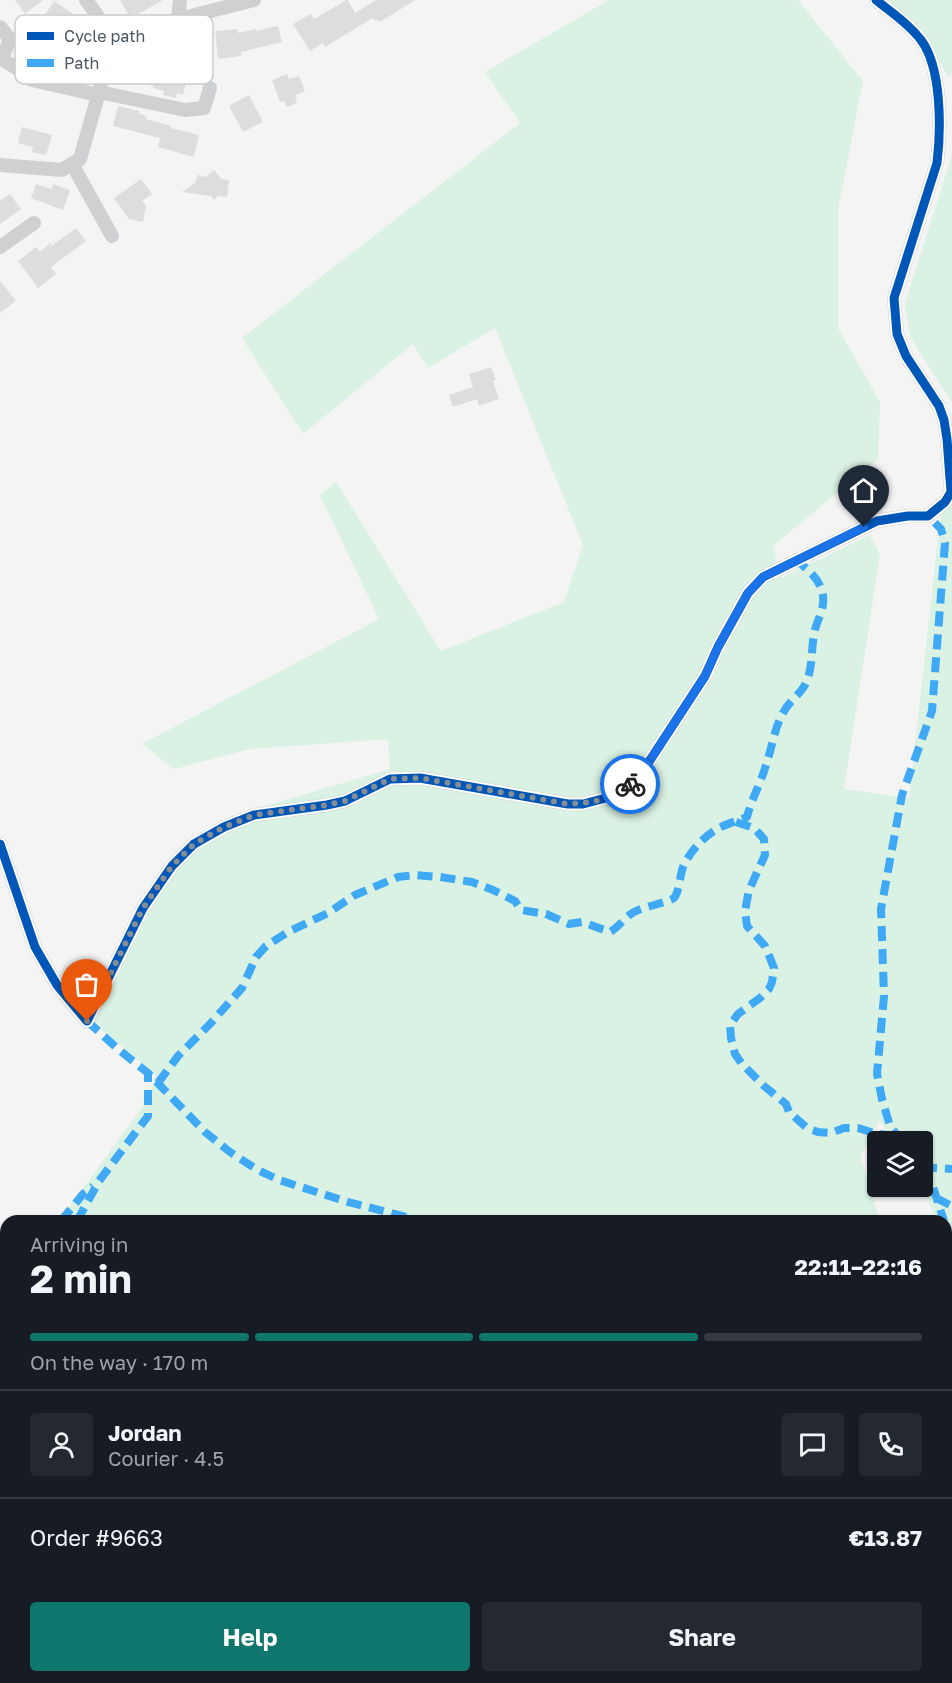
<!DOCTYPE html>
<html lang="en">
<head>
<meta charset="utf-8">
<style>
	:root { --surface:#171b24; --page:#242831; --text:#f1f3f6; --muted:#9ea1a6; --line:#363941; --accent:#0f766e }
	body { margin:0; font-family:"Golos Text",sans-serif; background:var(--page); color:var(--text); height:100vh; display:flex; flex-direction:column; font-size:22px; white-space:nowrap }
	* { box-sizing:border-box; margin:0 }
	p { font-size:20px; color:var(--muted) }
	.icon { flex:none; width:33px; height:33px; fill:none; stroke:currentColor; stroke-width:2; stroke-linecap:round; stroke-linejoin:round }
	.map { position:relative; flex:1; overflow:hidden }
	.side { position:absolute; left:0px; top:1215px; width:952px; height:468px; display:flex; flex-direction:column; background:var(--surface); border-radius:18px 18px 0 0; box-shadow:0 2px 4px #0004 }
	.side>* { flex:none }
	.tools { position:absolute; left:867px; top:1131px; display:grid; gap:12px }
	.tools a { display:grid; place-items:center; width:66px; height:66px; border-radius:6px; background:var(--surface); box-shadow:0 2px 4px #0004; font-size:30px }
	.pin { position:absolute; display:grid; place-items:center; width:51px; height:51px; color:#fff; margin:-62px -26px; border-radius:50% 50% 50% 0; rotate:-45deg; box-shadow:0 0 6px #0007 }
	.pin .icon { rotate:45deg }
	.courier { position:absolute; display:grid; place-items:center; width:60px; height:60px; margin:-30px; border:4px solid #1a73e8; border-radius:50%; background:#fff; color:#222; box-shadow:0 2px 8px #0007 }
	.head em { font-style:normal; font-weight:700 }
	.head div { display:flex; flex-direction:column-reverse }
	.head { display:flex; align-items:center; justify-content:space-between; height:102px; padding:0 30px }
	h1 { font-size:39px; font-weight:700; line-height:45px }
	.bar { display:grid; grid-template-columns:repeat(4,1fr); gap:9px 6px; align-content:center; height:72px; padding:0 30px }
	.bar i { height:8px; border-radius:4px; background:var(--line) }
	.bar .current { background:var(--accent) }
	.bar p { grid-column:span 4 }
	.line { display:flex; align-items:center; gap:15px; padding:0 30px; border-top:2px solid var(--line) }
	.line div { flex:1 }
	.round { display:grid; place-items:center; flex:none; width:63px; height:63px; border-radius:6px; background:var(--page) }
	.button { display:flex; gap:12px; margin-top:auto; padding:12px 30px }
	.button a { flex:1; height:69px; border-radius:6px; background:var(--accent); color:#fff; font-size:24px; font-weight:700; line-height:69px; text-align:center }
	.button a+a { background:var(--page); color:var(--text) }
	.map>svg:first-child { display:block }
</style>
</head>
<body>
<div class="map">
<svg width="952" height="1683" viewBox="0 0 952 1683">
	<rect width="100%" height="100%" fill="#f4f4f4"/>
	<g fill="#d9f2e3">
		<path d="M609,0h189l65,81 -25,128v119l42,74 -2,57 -105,87 8,32 89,-43 10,19 -36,235 65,9 43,-383v847l-5,-14 -1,-27h-10l-13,-37 -1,-42 -27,-1 -16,-20 -19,35 20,65h-821l90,-123 7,-23 -65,-54 34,-69 41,-71 62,-64 162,-48 -2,-30 -138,10 -76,20 -32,-25 237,-125 -59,-124 16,-13 105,169 123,-49 19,-57 -88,-217 -67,40 -15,-24 -110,90 -61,-96 278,-215 -35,-51z"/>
		<path d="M889,0h63v73l-4,4 -25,-45z"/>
		<path d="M952,155v247l-42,-65 -5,-33z"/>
		<path d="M0,1321l6,7v349h940l1,-301 5,8v299h-952z"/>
	</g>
	<g fill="#ddddde">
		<path d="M15,0h28l-18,14z"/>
		<path d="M120,0h43l-27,15 -1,-2 -6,3z"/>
		<path d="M346,0h2l7,13 21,-13h39l-35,22 -2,-2 -3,1 -1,-3 -3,1 -46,28 -2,-4 -13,8 -17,-27 18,-10 3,5z"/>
		<path d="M54,1l21,14 -12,17 30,8 -4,15 4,1 -4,18 -20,-6 4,-18 -17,-12 -4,7 -12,-8 5,-7 -2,-3 3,1 6,-8 -7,-5z"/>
		<path d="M278,26l4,16 -41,10v4l-23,3 -3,-28 23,-2v4l18,-4v2z"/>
		<path d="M132,47l16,4 -5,17 44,12 -4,15 -6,-2 -1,5 -13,-3 1,-4 -11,-3v-2l-32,-9 6,-24 3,1z"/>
		<path d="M287,74l2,5 10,-3 6,15 -10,4 2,8 -10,4 -3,-6 -4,1 -8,-22z"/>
		<path d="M249,95l14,27 -20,10 -14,-26z"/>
		<path d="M118,106l21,5v3l8,2 -1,3 25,7v2l28,7 -5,22 -36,-10 2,-9 -47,-12z"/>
		<path d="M22,127l30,8 -6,20 -14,-3 1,-5 -15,-4z"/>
		<path d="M214,170l7,9 8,1 -2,17 -9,-1 -4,4 -3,-4 -29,-4 14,-10 1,-7 9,2z"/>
		<path d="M141,179l11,15 -10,7 4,5 -3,16 -14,-3 -15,-21z"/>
		<path d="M36,184l16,5 1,-5 17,6 -7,20 -32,-12z"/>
		<path d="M10,194l11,15 -21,15v-23z"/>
		<path d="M76,228l10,13 -35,26 5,7 -18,14 -20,-27 18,-14 4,5 12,-10 -2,5z"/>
		<path d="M0,281l16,20 -16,12z"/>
		<path d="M491,367l5,13 -3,1 6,18 -20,7 -2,-7 -24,8 -4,-12 24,-8 -4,-13z"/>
	</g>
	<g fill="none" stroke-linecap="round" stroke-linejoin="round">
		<g stroke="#ced0d2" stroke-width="14">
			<path d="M86,0l26,36"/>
			<path d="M178,19l2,-19"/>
			<path d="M0,27l10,12 -8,20"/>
			<path d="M112,36l142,-36"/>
			<path d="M0,58l23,14 9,8 66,15"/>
			<path d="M99,92l86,18 19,-2 6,-20"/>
			<path d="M72,164l40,72"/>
			<path d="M0,165l62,5 18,-11 19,-67 13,-56"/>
			<path d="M0,247l34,-24"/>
			<path d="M0,844l35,103 22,38 30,36 56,-113 29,-42 22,-22 30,-17 30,-12 73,-10 18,-4 45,-22 30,-1 148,26h15l23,-6 21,-10 14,-14 64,-98 13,-29 30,-54 15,-16 114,-56 31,-5h20l17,-14 6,-10 -4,-53 -3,-19 -5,-14 -33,-50 -9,-22 -3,-36 43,-135c4,-33 5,-95 -16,-123 -12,-16 -29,-27 -45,-40"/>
		</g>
		<g stroke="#3fa9f5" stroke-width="8" stroke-dasharray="15 8" stroke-linecap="butt">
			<path d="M736,822l18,6 10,11 1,16 -16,35 -4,21 2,15 18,20 5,12 4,10 -2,14 -3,7 -9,9 -22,16 -8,11 1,13 4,16 7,10 22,22 22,18 3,8 18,16 11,4 13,1 13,-5h14l16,5 25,4"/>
			<path d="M87,1021l31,28 30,24 57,59 25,20 26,17 23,11 69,22 70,18 11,1"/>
			<path d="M158,1083l20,-27 32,-32 32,-36 14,-31 10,-11 22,-14 40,-19 27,-18 43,-18 17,-2 25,2 32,5 21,8 22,11 6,9 25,4 23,10 13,-2 28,10c9,-5 15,-15 24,-20 9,-5 35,-10 40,-14 5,-5 6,-23 9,-31 6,-14 20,-30 34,-38 9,-5 20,-8 30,-12 5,-19 14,-34 19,-52 6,-17 8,-36 17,-52 7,-14 20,-20 24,-33 6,-14 4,-30 7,-45 1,-9 6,-18 8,-26 6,-22 -10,-37 -26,-49"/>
			<path d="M902,1142l-12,-16 -8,-27 -5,-25 7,-78 -3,-87 21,-114 30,-84 13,-168 -4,-14 -13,-13"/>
			<path d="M922,1167l30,2"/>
			<path d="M922,1168l11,19 11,34"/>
			<path d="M936,1198l16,8"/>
			<path d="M61,1221l22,-27 10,-8"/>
			<path d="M77,1221l22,-40 49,-65v-43"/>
			<path d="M946,1230l6,17"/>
			<path d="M0,1287l6,-8"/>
			<path d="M0,1308l6,6"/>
			<path d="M0,1341l6,5"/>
			<path d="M946,1515l6,5"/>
			<path d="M0,1553l6,2"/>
			<path d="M517,1677l4,6"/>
			<path d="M793,1677l7,6"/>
		</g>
		<defs>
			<path id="cycleway" d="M0,844l35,103 22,38 30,36 56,-113 29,-42 22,-22 30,-17 30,-12 73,-10 18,-4 45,-22 30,-1 148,26h15l23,-6 21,-10 14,-14 64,-98 13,-29 30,-54 15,-16 114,-56 31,-5h20l17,-14 6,-10 -4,-53 -3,-19 -5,-14 -33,-50 -9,-22 -3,-36 43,-135c4,-33 5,-95 -16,-123 -12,-16 -29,-27 -45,-40"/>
		</defs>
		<use href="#cycleway" stroke="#fff" stroke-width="13"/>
		<use href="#cycleway" stroke="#0057b8" stroke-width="9"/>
	</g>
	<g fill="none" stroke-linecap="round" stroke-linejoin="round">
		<path stroke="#868d94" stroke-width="6" stroke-dasharray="0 10.8" d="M87,1021l56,-113 29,-42 22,-22 30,-17 30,-12 73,-10 18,-4 45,-22 30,-1 148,26c22,-1 46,-4 62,-20"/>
		<path stroke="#1a73e8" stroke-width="8" d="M630,784l11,-10 64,-98 13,-29 30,-54 15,-16 101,-50"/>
	</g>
	<rect x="15" y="15" width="198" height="69" rx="9" fill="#fff" stroke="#c9ccd0" stroke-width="1.5"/>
	<rect x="27" y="32" width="27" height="8" fill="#0057b8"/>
	<rect x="27" y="59" width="27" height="8" fill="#3fa9f5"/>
	<g font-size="16" fill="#4a5661">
		<text x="64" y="42">Cycle path</text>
		<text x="64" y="69">Path</text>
	</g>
</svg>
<div class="tools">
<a><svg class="icon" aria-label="layers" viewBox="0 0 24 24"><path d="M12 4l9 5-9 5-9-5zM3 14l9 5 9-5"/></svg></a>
</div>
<div class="pin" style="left:87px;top:1021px;background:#ea580c"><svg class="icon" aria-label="bag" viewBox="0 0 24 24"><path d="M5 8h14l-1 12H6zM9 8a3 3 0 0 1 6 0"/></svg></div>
<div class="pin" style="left:864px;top:527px;background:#1f2937"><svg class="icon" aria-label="home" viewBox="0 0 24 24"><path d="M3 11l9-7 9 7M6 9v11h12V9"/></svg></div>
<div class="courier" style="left:630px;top:784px"><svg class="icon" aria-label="bike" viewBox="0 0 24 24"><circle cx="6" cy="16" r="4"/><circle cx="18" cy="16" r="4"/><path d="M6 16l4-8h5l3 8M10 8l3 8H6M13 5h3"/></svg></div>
<section class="side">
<div class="head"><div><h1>2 min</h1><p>Arriving in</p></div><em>22:11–22:16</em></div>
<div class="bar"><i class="current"></i><i class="current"></i><i class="current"></i><i></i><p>On the way · 170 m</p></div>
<div class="line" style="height:108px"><a class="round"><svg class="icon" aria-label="person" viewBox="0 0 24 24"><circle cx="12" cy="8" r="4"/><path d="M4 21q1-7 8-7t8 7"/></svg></a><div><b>Jordan</b><p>Courier · 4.5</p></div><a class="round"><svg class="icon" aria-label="chat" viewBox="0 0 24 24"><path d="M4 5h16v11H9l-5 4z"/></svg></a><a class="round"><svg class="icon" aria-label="phone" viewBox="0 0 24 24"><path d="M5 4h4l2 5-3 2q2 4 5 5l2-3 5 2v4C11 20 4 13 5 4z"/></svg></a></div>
<div class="line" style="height:78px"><div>Order #9663</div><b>€13.87</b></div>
<div class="button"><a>Help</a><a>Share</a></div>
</section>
</div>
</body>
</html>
